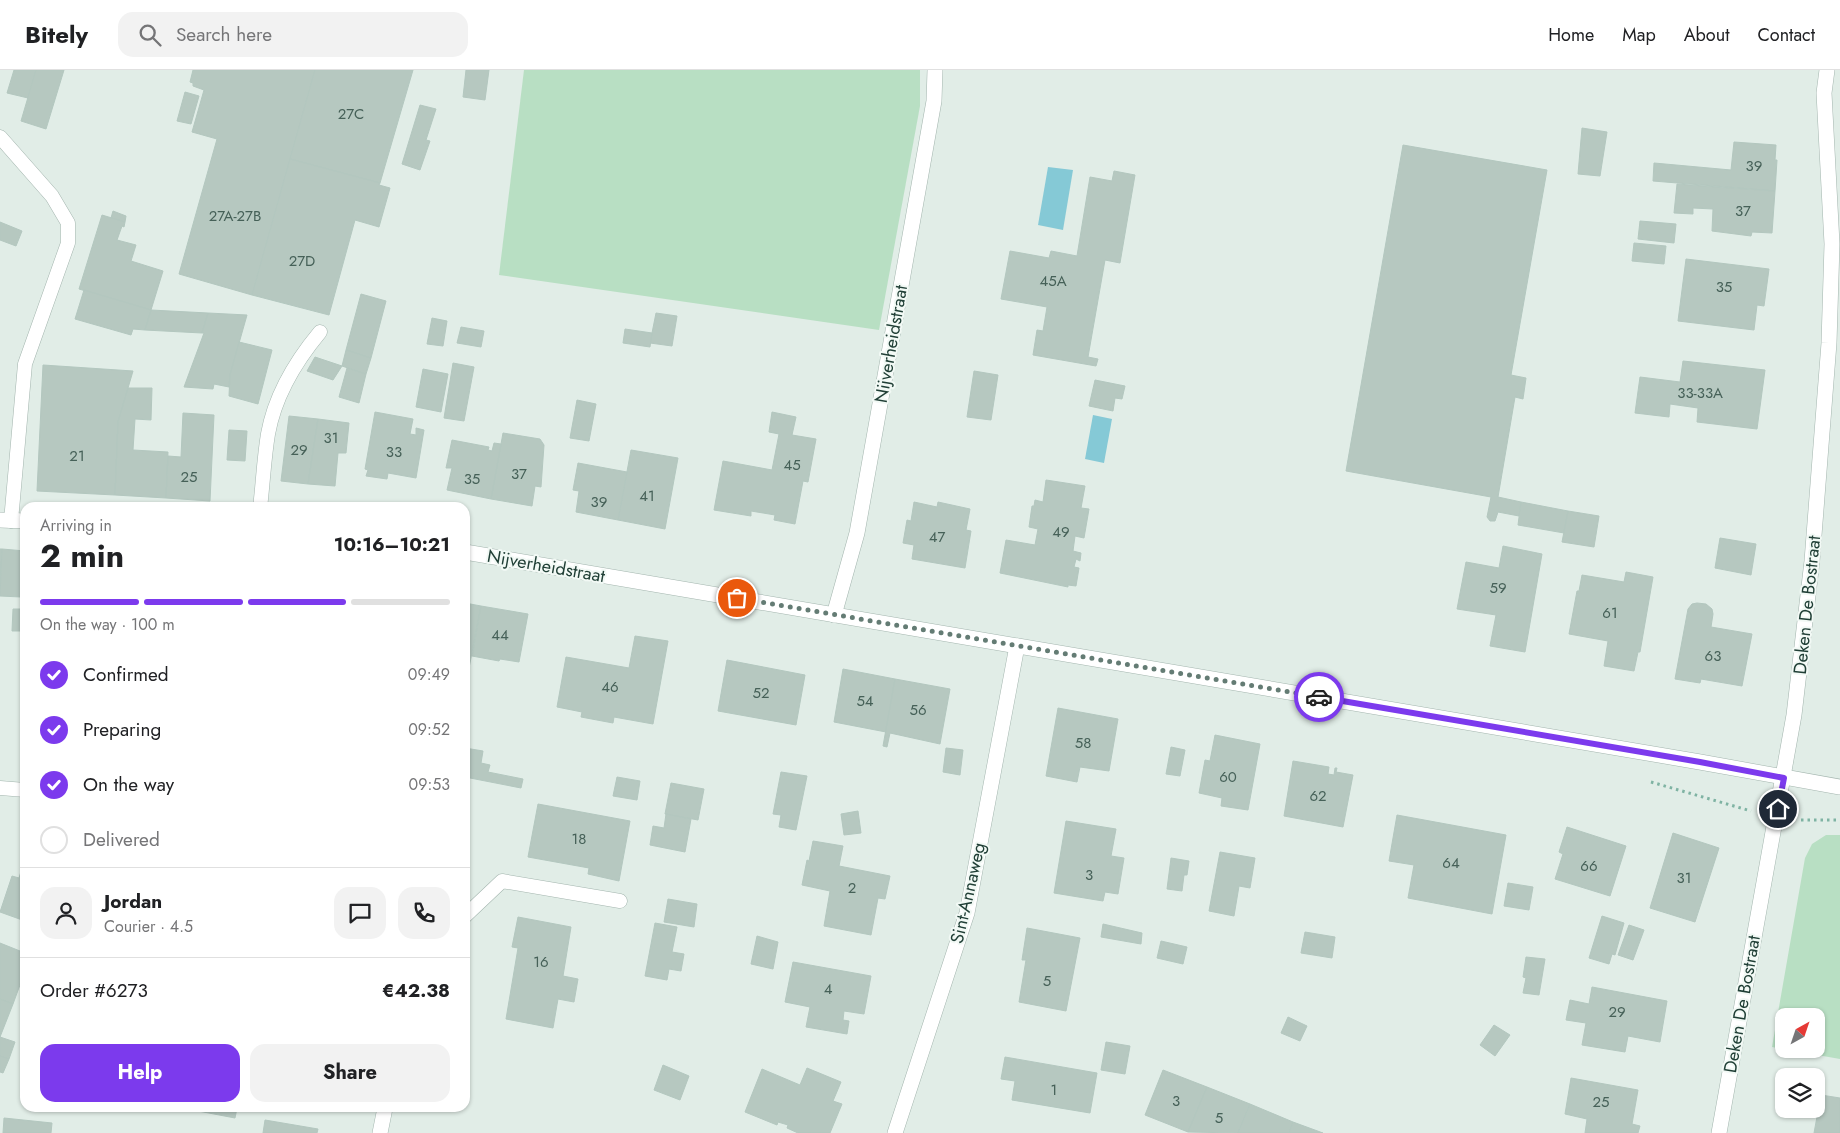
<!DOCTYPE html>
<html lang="en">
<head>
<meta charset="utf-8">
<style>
	:root { --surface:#fff; --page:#f2f2f2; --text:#202124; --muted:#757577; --line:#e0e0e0; --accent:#7c3aed }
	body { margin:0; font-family:Jost,sans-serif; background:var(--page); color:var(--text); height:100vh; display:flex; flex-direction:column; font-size:19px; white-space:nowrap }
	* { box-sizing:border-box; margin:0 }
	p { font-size:16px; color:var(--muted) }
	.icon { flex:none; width:28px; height:28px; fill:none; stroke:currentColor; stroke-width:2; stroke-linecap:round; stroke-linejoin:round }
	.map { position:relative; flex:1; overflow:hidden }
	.details { position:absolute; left:20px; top:432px; width:450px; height:610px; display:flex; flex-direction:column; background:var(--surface); border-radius:15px; box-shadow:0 1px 4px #0004 }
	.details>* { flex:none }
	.needle { width:32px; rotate:40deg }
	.controls { position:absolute; left:1775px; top:938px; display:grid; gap:10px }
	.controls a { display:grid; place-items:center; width:50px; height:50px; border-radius:10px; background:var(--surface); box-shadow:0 1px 4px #0004; font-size:25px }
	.pin { position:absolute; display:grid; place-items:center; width:42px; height:42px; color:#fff; margin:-21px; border:2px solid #fff; border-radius:50%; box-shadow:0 1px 5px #0007 }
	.courier { position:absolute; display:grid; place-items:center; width:50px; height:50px; margin:-25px; border:4px solid #7c3aed; border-radius:50%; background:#fff; color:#222; box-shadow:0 1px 6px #0007 }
	.head em { font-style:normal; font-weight:700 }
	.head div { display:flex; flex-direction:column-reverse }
	.head { display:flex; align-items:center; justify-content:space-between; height:85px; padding:0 20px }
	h1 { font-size:32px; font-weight:700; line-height:38px }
	.bar { display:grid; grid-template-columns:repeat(4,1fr); gap:8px 5px; align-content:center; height:60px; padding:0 20px }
	.bar i { height:6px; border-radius:4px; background:var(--line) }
	.bar .active { background:var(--accent) }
	.bar p { grid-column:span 4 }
	.line { display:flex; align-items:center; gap:12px; padding:0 20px; border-top:1px solid var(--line) }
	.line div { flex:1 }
	.round { display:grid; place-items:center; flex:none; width:52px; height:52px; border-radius:15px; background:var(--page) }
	ol { padding:0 20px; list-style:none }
	li { display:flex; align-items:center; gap:15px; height:55px }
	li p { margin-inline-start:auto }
	li .icon { padding:5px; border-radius:50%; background:var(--accent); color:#fff; stroke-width:4 }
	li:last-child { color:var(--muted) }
	li i { width:28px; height:28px; border:2px solid var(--line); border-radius:50% }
	.primary-button { display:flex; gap:10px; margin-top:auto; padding:10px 20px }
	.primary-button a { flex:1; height:58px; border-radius:15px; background:var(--accent); color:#fff; font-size:20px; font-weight:700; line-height:58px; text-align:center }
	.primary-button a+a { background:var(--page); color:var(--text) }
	header { display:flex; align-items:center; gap:30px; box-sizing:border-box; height:70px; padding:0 25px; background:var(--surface); border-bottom:1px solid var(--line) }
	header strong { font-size:24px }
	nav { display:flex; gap:28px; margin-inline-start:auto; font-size:18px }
	.search { width:350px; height:45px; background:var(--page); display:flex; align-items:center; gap:12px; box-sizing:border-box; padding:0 18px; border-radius:15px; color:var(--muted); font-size:19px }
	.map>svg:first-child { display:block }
</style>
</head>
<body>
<header>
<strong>Bitely</strong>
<div class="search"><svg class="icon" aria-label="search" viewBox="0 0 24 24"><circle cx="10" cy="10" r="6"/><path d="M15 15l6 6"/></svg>Search here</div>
<nav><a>Home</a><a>Map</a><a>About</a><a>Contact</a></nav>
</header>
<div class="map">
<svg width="1840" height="1063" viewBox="0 0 1840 1063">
	<rect width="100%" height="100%" fill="#e1ede7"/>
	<g fill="#b8dfc3" fill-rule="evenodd">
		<path d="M524,0h396v36l-41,224 -380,-55z"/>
		<path d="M1826,765h14v224l-68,-12 33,-189 7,-14zM1816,946v33h-32v-33z"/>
	</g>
	<g fill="#85c9d6">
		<path d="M1048,97l25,3 -10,60 -25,-5z"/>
		<path d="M1093,345l19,4 -8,44 -19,-4z"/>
	</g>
	<g fill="#b6c8c0" stroke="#b3c7bf">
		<path d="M14,0h22l-8,28 -21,-5z"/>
		<path d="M36,0h28l-18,59 -25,-8z"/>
		<path d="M193,0h122l-63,225 -73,-21 38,-135 -25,-7 12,-42 -11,-4v-3l-3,-1z"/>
		<path d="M315,0h98l-33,113 -90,-24z"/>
		<path d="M466,0h23l-4,30 -22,-3z"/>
		<path d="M185,22l14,4 -8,28 -14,-3z"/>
		<path d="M420,35l16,4 -10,31 4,1 -10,29 -18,-6z"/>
		<path d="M1582,58l25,4 -7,44 -22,-2z"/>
		<path d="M1734,72l42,3 -1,15h2l-2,31 -122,-10 1,-18 77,7z"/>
		<path d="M1403,75l144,25 -36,205 15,3 -3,21 -8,-2 -17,100 23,5 -2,14 -21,-4 -3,9h-5l-3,-4 4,-20 -145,-26z"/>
		<path d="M290,89l90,24 -1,2 11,3 -11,39 -24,-7 -26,95 -77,-20z"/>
		<path d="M1114,101l21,4 -15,88 -15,-3 -17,97 10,2 -2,7 -63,-11 4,-25 6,1 4,-24 -46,-8 9,-48 39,7 2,-7 26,5 13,-79 22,4z"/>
		<path d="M1677,114l98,7 -3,42 -20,-1 -1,4 -39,-5 1,-22 -20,-1v6l-19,-1z"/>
		<path d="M113,141l13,5 -1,6 -14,-4z"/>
		<path d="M102,145l23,7 -1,5 -2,-1 -5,14 19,5 -5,16 32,10 -12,39 -72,-21z"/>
		<path d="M1640,151l36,3 -2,19 -36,-4z"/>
		<path d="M0,152l22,9 -6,15 -16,-6z"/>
		<path d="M1634,173l32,3 -2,18 -32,-3z"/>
		<path d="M1686,189l83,10 -5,37 -7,-1 -3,25 -76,-9z"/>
		<path d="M84,220l67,20 -6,20 -12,-1 -2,6 -56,-16z"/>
		<path d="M361,224l25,7 -15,57 -25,-8z"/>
		<path d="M151,240l57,3 -6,20 -57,-3z"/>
		<path d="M208,243l39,2 -17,60 -1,12 -15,-3 -1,5 -29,-2 20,-54h-2z"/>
		<path d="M656,243l21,3 -5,30 -22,-3z"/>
		<path d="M432,248l15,3 -4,25 -16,-2z"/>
		<path d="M461,257l23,4 -3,16 -24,-4z"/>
		<path d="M625,259l27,4 -2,14 -27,-4z"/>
		<path d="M239,272l33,8 -14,54 -29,-8 1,-21z"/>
		<path d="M346,280l25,8 -5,16 -24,-8z"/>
		<path d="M315,287l27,9 -9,14 -26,-9z"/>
		<path d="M1683,291l82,9 -8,59 -60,-7 1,-14 -28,-4 -1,13 -34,-4 5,-36 40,5z"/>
		<path d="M453,293l21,4 -10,54 -20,-3z"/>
		<path d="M43,295l90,6 -15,51 -3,73 -78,-4z"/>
		<path d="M347,298l19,6 -7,29 -20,-6z"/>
		<path d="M423,299l25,5 -7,38 -25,-5z"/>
		<path d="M974,301l24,4 -7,45 -24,-3z"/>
		<path d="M1095,310l30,6 -3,13 -7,-1 -2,13 -24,-5z"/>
		<path d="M128,318h24l-1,32 -16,-1 -2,31 35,2 -2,46 -51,-3 3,-73z"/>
		<path d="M577,330l19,4 -7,37 -19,-3z"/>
		<path d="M375,342l38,7 -3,15 6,1v-7l8,2 -8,48 -28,-5 -1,6 -21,-3 2,-6 -3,-1z"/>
		<path d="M772,342l24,5 -4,18 24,4 -8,43 -5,-1 -8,43 -21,-4 1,-5 -24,-4v5l-37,-6 9,-49 49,9 7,-36 -10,-2z"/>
		<path d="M183,343l31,2 -4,86 -44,-3 2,-42 13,1z"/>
		<path d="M289,346l29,3 -10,65 -27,-3z"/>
		<path d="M318,349l31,4 -3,30h-8l-3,33 -27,-2z"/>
		<path d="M229,360l18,1 -2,30 -18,-1z"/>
		<path d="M503,363l37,6 4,6 -3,42 -6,-1 -3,20 -41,-7z"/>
		<path d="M452,370l37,7 -1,3 4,1 2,-8 7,1 -10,55 -44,-9 5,-22h-6z"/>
		<path d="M631,380l47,8 -13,71 -47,-9z"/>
		<path d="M578,393l49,9 -9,48 -42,-8 3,-21 -6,-1z"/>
		<path d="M1046,410l39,6 -4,22 8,1 -5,29 -9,-2 -2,15 8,2 -1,8 -4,-2 -2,8 5,1 -3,18 -8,-1v2l-68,-14 6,-33 29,5 3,-16 -9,-2 3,-21h2l1,-6 8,2z"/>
		<path d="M914,432l23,5 1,-5 32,7 -4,21 5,1 -6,37 -53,-9 2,-14 -11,-2 4,-23 4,1z"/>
		<path d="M1521,432l47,9 -4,22 -46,-8z"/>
		<path d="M1568,441l31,5 -5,31 -32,-5z"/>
		<path d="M1720,468l36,6 -5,31 -36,-7z"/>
		<path d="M1503,476l39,8 -17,98 -35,-6 6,-31 -39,-6 9,-47 33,6z"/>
		<path d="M0,479h2l-2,47z"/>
		<path d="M2,479l23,2v80h-13l1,-22h8v-12l-21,-1z"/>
		<path d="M1626,502l27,5 -13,75h-2l-4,19 -30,-5 4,-25 -39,-7 8,-43h2l3,-16 42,7z"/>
		<path d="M465,533l16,3 -12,62h-4z"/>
		<path d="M1697,533l9,1 6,5 1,5 -2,13 41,7 -10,52 -41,-7 -1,4 -25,-4 13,-70 4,-5z"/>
		<path d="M481,536l47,8 -9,48 -19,-3 -1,2 -27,-5z"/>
		<path d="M635,566l33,5 -15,83 -39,-7 -1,6 -32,-6 1,-5 -25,-5 9,-50 63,11z"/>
		<path d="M727,590l78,15 -9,50 -78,-14z"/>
		<path d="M843,599l52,10 -9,53 -52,-10z"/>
		<path d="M895,609l55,10 -10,55 -50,-11 -3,14 -4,-1z"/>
		<path d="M1058,638l60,11 -9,52 -29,-4 -3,15 -31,-6z"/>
		<path d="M1215,665l45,9 -12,66 -27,-4 1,-8 -23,-5 6,-33 5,1z"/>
		<path d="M1171,677l14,3 -5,26 -14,-2z"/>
		<path d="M465,678l18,3 -2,12 9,2 -2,7 35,7 -2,9 -56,-11z"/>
		<path d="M946,678l17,2 -3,25 -17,-3z"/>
		<rect x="21" y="691" width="4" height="20"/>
		<path d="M1293,691l36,6 -1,7 6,1 1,-7h2l-1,4 17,3 -10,52 -59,-11z"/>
		<path d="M781,702l26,4 -11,54 -17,-3 2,-12 -8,-1z"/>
		<path d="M617,707l23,4 -3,19 -24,-4z"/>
		<path d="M671,713l33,6 -6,31 -33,-6z"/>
		<path d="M538,734l92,17 -11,60 -31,-7 1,-6 -61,-11z"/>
		<path d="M858,741l3,22 -17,2 -3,-21z"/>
		<path d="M666,744l25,5 -6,33 -35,-7 3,-19 11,2z"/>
		<path d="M1397,745l109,20 -14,79 -84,-16 6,-33 -25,-4z"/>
		<path d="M1066,751l50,8 -5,27 13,2 -6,36 -13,-2 -2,9 -49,-8z"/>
		<path d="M1567,757l59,19 -16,50 -55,-17 8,-25 -4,-2z"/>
		<path d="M1673,763l46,15 -24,74 -45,-14z"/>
		<path d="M813,771l30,5 -4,20 51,10 -5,23 -7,-1 -7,37 -47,-9 6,-35 -28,-6 5,-25 2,1z"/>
		<path d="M1220,782l35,6 -5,30 -11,-2 -5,30 -25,-5z"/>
		<path d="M1171,788l18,3 -2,14h-3l-2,16 -15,-2z"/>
		<path d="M23,795l2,1v55l-25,-9 12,-36 7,2z"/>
		<path d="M1508,813l25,4 -4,23 -25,-4z"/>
		<path d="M668,829l29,5 -3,23 -30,-5z"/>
		<path d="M1602,846l22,7 -9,32 -3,-1 -3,10 -20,-6z"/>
		<path d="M518,847l53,10 -8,49 15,3 -4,23 -16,-3 -5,29 -47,-9 12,-71 -6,-1z"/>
		<path d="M655,853l22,4 -5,25 12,2 -3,17 -12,-2 -2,11 -22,-4z"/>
		<path d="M1103,854l39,9 -1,11 -40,-7z"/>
		<path d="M1629,855l15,5 -11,30 -15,-5z"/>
		<path d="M1027,858l53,10 -14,73 -47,-9 7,-42h-4z"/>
		<path d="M1305,862l30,5 -3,21 -31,-5z"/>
		<path d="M757,866l21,6 -5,27 -22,-5z"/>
		<path d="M1161,871l26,6 -4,17 -26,-6z"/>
		<path d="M0,873l25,10v18l-12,33 -13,-5z"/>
		<path d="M1526,887l19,2 -6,36 -16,-2 3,-15 -3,-1z"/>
		<path d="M793,892l78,14 -7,38 -20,-3 -1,9 6,1 -2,13 -41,-7 4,-20 -25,-5z"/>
		<path d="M1592,917l75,14 -7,41 -32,-6 -3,16 -43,-7 4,-22 -20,-3 4,-20 19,4z"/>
		<path d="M0,929l13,5 -13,33 15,5 -6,17 -9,-3z"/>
		<path d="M1288,947l19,9 -7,15 -19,-8z"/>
		<path d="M1494,955l16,10 -15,21 -15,-11z"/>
		<path d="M1106,972l24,4 -5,28 -24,-4z"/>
		<path d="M0,986l9,3 -6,14 -3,-1z"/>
		<path d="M1005,987l92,16 -7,40 -78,-13 3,-19 -14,-2z"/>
		<path d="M663,995l26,11 -9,24 -26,-10z"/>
		<path d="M807,998l34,14 -8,19 9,3 -12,29h-32l-11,-5 1,-3 -10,-3 -1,3 -32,-13 17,-43 38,16z"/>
		<path d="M1163,1000l44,17 -19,45 -43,-17z"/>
		<path d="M1571,1008l67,12 -6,34 8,2 -2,7h-53l2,-14 -22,-5z"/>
		<path d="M1207,1017l43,17 -12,29 -50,-1z"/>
		<path d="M1821,1025l19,3v35h-26z"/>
		<path d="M1250,1034l43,18 -4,11h-51z"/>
		<path d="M193,1038h44l-2,10 -42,-8z"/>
		<path d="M4,1048l48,5 -1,10h-48z"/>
		<path d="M265,1050l53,9 -1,4h-54z"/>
		<path d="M1293,1052l30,11h-34z"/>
	</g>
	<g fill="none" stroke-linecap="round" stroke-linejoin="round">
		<defs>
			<g id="service">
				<path d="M0,67l52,59 16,27v20l-43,121 -14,157"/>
				<path d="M260,438c3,-25 4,-50 8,-74 7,-39 27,-72 52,-102"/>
				<path d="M0,718l25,2"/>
				<path d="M465,846l37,-35 118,20"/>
			</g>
			<g id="minor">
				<path d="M0,450l25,1"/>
				<path d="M465,482l1235,210 140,25"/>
				<path d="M834,545l23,-82 77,-432 1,-31"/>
				<path d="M380,1063l5,-25"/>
				<path d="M895,1063l72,-220 50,-267"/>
				<path d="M1719,1063l75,-418 18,-154 17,-218 3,-99 -8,-151 3,-23"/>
			</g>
		</defs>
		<use href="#service" stroke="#a3b5ae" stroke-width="15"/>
		<use href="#minor" stroke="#a3b5ae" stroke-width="16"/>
		<g stroke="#7fb3a3" stroke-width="3" stroke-dasharray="2.5 4" stroke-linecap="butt">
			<path d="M1651,712l100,29"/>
			<path d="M1801,750h39"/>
		</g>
		<use href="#service" stroke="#fff" stroke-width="14"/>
		<use href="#minor" stroke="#fff" stroke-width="15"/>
	</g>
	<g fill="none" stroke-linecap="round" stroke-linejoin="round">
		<path stroke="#647c74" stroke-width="5" stroke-dasharray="0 9" d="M737,528l582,99"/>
		<path stroke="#7c3aed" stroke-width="6" d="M1319,627l381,65 84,16 -6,31"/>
	</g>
	<g text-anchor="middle" stroke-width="4" stroke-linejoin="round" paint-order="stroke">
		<g font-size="15" fill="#466158">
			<text x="351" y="49">27C</text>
			<text x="1754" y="101">39</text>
			<text x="1743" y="146">37</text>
			<text x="235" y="151">27A-27B</text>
			<text x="302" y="196">27D</text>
			<text x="1053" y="216">45A</text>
			<text x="1724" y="222">35</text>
			<text x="1700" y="328">33-33A</text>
			<text x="331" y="373">31</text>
			<text x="299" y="385">29</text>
			<text x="394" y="387">33</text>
			<text x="77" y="391">21</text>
			<text x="792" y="400">45</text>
			<text x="519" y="409">37</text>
			<text x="189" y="412">25</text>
			<text x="472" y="414">35</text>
			<text x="647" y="431">41</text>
			<text x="599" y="437">39</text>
			<text x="1061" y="467">49</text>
			<text x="937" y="472">47</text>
			<text x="1498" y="523">59</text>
			<text x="1610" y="548">61</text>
			<text x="500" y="570">44</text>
			<text x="1713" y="591">63</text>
			<text x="610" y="622">46</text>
			<text x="761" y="628">52</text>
			<text x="865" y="636">54</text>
			<text x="918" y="645">56</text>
			<text x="1083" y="678">58</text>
			<text x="1228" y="712">60</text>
			<text x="1318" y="731">62</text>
			<text x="579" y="774">18</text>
			<text x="1451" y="798">64</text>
			<text x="1589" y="801">66</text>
			<text x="1089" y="810">3</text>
			<text x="1684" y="813">31</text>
			<text x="852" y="823">2</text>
			<text x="541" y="897">16</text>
			<text x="1047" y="916">5</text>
			<text x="828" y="924">4</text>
			<text x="1617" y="947">29</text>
			<text x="1054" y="1025">1</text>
			<text x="1176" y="1036">3</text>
			<text x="1601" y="1037">25</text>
			<text x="1219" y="1053">5</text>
		</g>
		<g font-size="18" fill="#203f36" stroke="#f2f9f5">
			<text transform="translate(891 274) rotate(-80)" y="6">Nijverheidstraat</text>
			<text transform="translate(546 496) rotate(10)" y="6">Nijverheidstraat</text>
			<text transform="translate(1807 535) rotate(-84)" y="6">Deken De Bostraat</text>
			<text transform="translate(968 823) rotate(-77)" y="6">Sint-Annaweg</text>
			<text transform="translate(1742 934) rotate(-80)" y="6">Deken De Bostraat</text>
		</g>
	</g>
</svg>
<div class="controls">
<a><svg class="needle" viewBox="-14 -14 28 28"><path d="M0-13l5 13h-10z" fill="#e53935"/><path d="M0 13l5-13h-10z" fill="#757577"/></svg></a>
<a><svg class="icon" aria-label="layers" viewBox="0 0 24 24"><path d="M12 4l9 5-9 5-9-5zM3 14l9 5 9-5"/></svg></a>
</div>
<div class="pin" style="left:737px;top:528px;background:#ea580c"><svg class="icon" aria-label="bag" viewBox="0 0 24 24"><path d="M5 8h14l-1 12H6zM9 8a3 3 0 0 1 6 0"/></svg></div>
<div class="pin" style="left:1778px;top:739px;background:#1f2937"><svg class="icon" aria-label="home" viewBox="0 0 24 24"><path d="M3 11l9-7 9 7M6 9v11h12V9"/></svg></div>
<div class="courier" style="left:1319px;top:627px"><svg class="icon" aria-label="car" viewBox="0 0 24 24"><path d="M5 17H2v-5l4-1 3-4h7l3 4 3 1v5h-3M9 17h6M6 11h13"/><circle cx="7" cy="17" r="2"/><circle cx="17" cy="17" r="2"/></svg></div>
<section class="details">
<div class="head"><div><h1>2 min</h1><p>Arriving in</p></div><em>10:16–10:21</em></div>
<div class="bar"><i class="active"></i><i class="active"></i><i class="active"></i><i></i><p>On the way · 100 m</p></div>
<ol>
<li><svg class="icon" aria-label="check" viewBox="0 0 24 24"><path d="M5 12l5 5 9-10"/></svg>Confirmed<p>09:49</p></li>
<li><svg class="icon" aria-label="check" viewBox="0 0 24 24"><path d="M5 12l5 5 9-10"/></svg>Preparing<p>09:52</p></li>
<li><svg class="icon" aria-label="check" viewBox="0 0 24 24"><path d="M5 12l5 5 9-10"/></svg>On the way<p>09:53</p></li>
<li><i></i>Delivered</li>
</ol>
<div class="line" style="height:90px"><a class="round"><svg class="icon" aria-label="person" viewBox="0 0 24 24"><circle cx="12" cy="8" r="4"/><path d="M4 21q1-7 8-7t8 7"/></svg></a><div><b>Jordan</b><p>Courier · 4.5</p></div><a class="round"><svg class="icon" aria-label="chat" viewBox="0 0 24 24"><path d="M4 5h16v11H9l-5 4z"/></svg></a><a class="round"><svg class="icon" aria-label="phone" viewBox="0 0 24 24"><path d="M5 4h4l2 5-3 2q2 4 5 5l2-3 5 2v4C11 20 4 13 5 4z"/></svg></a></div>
<div class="line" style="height:65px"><div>Order #6273</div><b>€42.38</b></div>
<div class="primary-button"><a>Help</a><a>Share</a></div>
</section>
</div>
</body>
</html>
